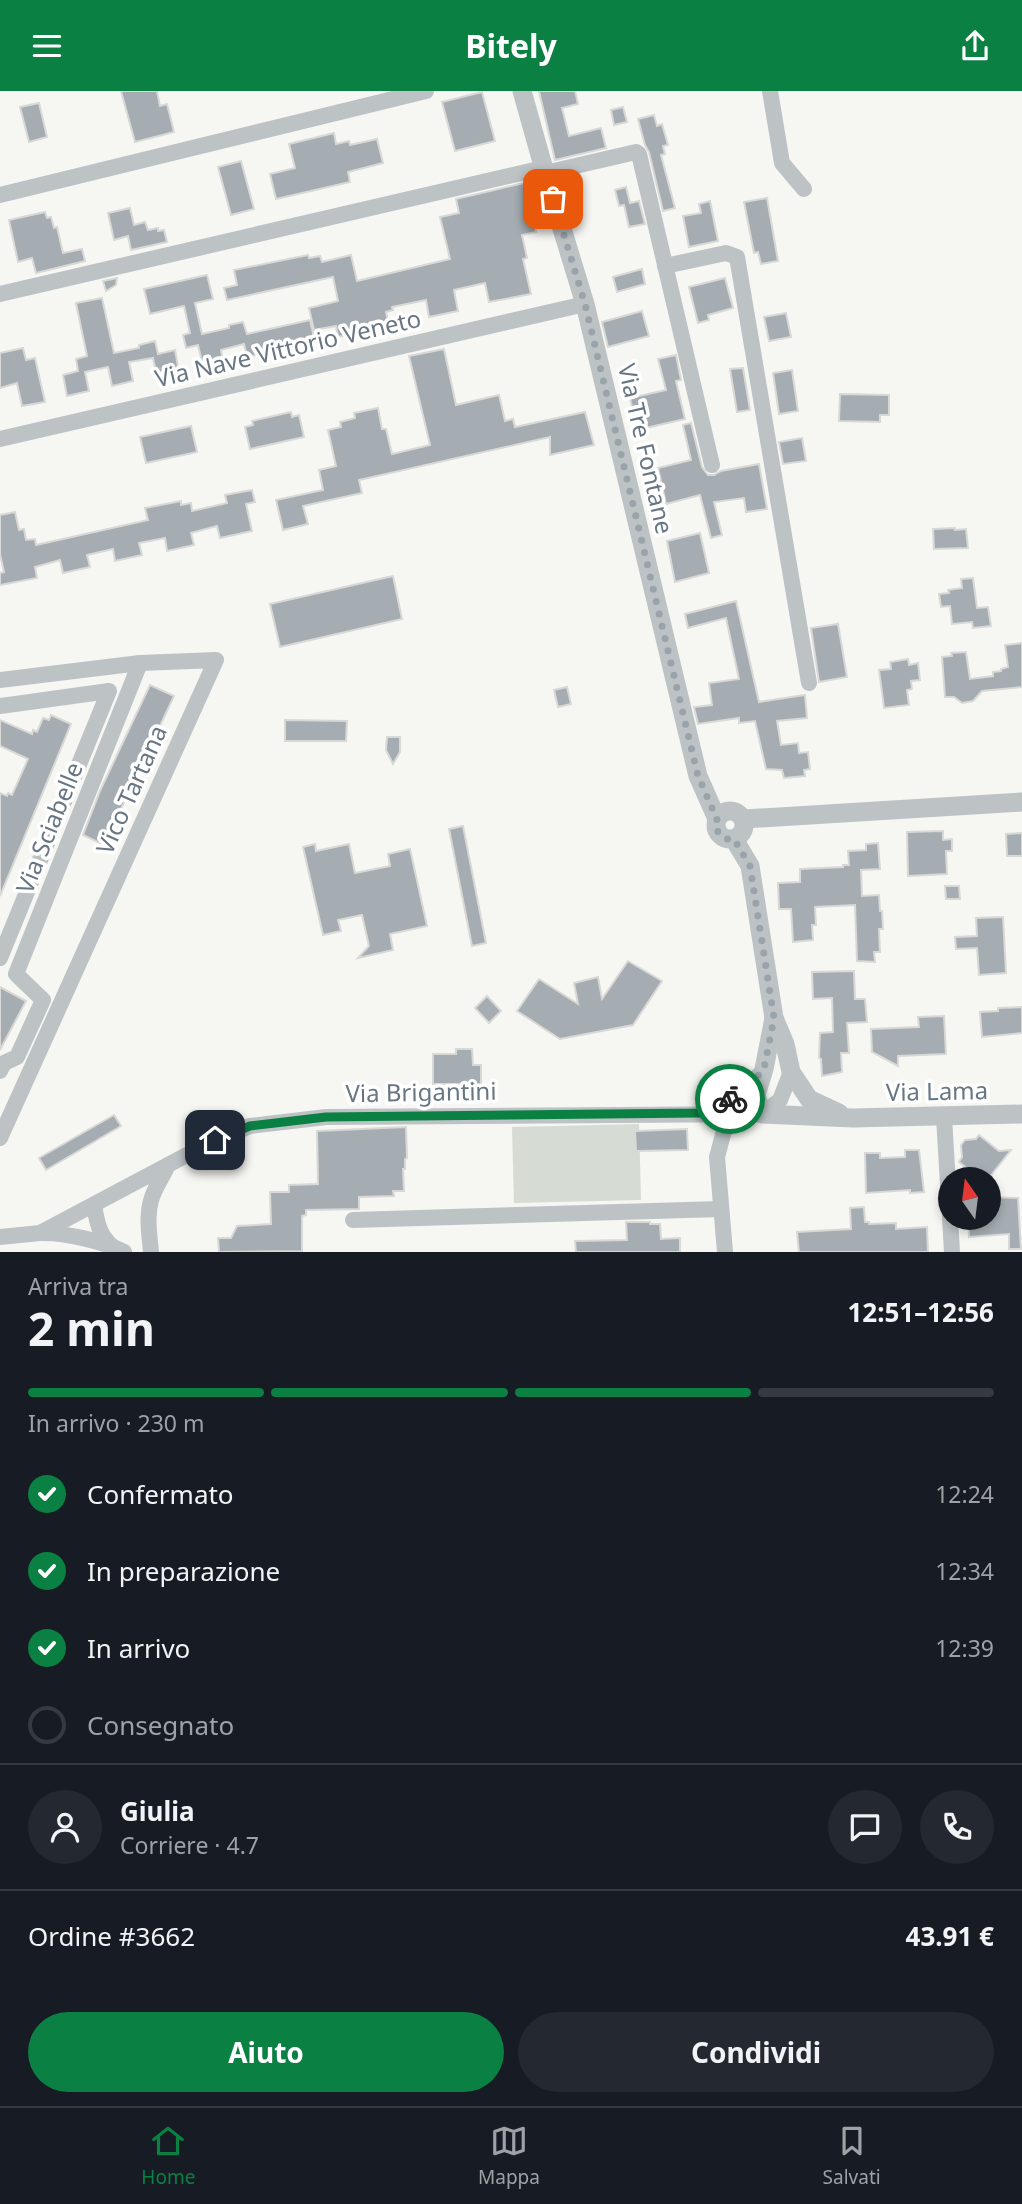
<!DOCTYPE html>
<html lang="it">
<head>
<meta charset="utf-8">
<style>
	:root { --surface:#171b24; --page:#242831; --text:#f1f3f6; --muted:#9ea1a6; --line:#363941; --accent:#0b8043 }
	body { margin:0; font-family:"Noto Sans",sans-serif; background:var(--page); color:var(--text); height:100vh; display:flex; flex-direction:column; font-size:26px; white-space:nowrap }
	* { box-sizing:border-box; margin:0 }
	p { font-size:23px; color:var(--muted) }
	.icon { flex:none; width:38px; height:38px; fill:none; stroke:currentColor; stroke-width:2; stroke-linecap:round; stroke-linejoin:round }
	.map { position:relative; height:1161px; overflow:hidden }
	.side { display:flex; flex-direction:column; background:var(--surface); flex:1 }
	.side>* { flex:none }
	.needle { width:46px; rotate:346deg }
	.controls { position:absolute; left:938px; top:1076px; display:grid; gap:14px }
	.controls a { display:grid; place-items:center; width:63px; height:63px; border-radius:50%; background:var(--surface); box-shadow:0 4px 10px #0003; font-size:35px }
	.pin { position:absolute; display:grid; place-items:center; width:60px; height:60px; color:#fff; margin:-30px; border-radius:14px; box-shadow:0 4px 10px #0006 }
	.courier { position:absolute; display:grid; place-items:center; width:70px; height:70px; margin:-35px; border:5px solid #0b8043; border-radius:50%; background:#fff; color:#222; box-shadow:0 2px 9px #0007 }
	.headline em { font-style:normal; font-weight:700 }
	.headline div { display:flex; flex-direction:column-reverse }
	.headline { display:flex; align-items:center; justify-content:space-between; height:119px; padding:0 28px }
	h1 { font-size:46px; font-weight:700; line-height:52px }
	.bar { display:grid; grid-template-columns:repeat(4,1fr); gap:10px 7px; align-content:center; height:84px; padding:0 28px }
	.bar i { height:9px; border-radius:5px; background:var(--line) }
	.bar .on { background:var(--accent) }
	.bar p { grid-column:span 4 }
	.line { display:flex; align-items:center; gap:18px; padding:0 28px; border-top:2px solid var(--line) }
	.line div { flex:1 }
	.round { display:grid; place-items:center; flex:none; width:74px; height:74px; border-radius:37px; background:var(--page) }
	ol { padding:0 28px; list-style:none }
	li { display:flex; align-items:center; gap:21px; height:77px }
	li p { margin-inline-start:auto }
	li .icon { padding:7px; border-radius:50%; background:var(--accent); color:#fff; stroke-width:4 }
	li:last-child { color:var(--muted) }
	li i { width:38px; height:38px; border:4px solid var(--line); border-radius:50% }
	.cta { display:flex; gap:14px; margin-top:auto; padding:14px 28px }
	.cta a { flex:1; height:80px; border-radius:42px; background:var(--accent); color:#fff; font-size:28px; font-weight:700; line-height:80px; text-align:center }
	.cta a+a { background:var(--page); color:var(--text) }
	header { display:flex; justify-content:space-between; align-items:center; height:91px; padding:0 28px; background:var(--accent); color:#fff; font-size:32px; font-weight:700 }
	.menu { display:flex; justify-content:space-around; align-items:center; height:98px; border-top:2px solid var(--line); background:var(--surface); font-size:19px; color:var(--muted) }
	.menu a { display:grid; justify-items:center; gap:4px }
	.menu .on { color:var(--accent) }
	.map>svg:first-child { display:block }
</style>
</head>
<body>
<header><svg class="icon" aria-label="menu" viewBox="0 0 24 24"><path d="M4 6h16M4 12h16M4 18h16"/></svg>Bitely<svg class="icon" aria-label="share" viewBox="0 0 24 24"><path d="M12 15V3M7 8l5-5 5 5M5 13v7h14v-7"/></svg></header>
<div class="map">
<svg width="1022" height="1161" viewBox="0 0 1022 1161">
	<rect width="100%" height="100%" fill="#f6f6f3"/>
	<path fill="#d6dbd3" d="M639,1033l2,76 -127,3 -2,-76z"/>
	<g fill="#a5adb2" stroke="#d8d8d6" stroke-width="2">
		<path d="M121,0h36l3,15 7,-2 7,28 -39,10z"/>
		<path d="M539,0h36l3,13 -16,4 7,28 32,-8 5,20 -51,12z"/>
		<path d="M482,1l13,49 -40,10 -13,-49z"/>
		<path d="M39,12l8,34 -18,5 -9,-35z"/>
		<path d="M623,16l4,15 -13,3 -3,-15z"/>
		<path d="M654,24l3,11 5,-2 6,21 -5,1 2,8 -4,1 14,53 -12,3 -14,-59 -4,-7 -7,-26z"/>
		<path d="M334,42l2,11 13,-3 1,4 27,-6 6,24 -35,9 2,10 -74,17 -6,-25 25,-6 -6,-24z"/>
		<path d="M241,70l13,48 -23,6 -13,-48z"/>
		<path d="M524,92l12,49 -14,3 5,23 -4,1 8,35 -42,8 -4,-19 -31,7 4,21 -29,6 -3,-17 -34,7 1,3 -7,2 3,14 -51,11 -2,-11 -22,4 -5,-22 29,-7 -5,-24 -106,23 -3,-12 13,-3 -3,-15 74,-15 1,3 11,-2 2,6 29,-7 6,26 93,-22 -10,-42 19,-4 -3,-14z"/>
		<path d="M626,96l4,16 9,-2 6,23 -16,3 -5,-22 -5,1 -4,-16z"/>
		<path d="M767,107l11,63 -17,3 -3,-12 -4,1 -10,-51z"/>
		<path d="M710,110l8,40 -29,6 -6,-31 18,-3 -2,-9z"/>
		<path d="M130,117l4,17 11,-3 3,8 10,-2v3l6,-1 3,12 -36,8 -3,-14 -14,4 -6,-27z"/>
		<path d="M45,121l2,6 4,-1 3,11 3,-1 6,26 19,-4 3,12 -49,12 -4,-15 -14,4 -9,-42z"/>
		<path d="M642,178l3,15 -28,8 -4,-15z"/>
		<path d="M207,184l6,24 -18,4 7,31 27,-6v-3l14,-3 4,12 63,-14 5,22 -68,15 -3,-13 -23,6 2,11 -20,5 -5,-21 -12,3 -3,-13 7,-2 -6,-27 -34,8 -6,-25z"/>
		<path d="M117,187l-1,7 -10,6 -3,-10z"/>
		<path d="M725,187l8,30 -25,7 1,5 -11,3 -9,-36z"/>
		<path d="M102,207l12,55 25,-5v-3l16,-4 3,13 17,-4 4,22 -22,5 -4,-19 -24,4 4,19 -21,5 -4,-19 -23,5 4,19 -22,5 -4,-21 15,-4 -2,-12 11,-3 -11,-53z"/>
		<path d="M642,220l7,25 -41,11 -6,-25z"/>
		<path d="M786,222l5,24 -22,4 -5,-24z"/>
		<path d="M23,257l3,12 9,-2 10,44 -23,4 -5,-23 -17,5v-35z"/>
		<path d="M444,258l12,56 43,-10 6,26 8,-2 2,8 70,-15 9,33 -44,10v-18l-191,43 3,13 -59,13 5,18 -25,6 -7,-30 47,-10 -4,-20 17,-4 -8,-36 13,-3 -1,-5 15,-4 -1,-5 24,-5 4,21h4l6,25 38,-9 -21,-89z"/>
		<path d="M676,264l5,25 -5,1 9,38 -48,11 -7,-32 36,-8 -8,-31z"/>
		<path d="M743,277l7,42 -13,2 -7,-43z"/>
		<path d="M792,279l6,41 -19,3 -6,-41z"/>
		<path d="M840,303l49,1v20h-9v7l-41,-1z"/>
		<path d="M291,321l1,5 7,-2 5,22 -54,12 -5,-22 8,-2 -1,-4z"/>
		<path d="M691,332l11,44 6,8h6l7,-4 38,-7 8,45 -21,3 -2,-14 -30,4 8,33 -11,3 -11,-43 -34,9 -8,-36 33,-8 -8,-35z"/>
		<path d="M191,335l6,26 -51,11 -6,-26z"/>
		<path d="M802,347l4,23 -23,3 -4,-22z"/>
		<path d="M252,399l3,12 -9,2 6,27 -32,7 -3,-12 -26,7 3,12 -27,6 -2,-13 -26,5 3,12 -27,6 -2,-12 -26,6 3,12 -27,6 -3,-13 -25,7 2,11 -37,7v-12l4,-1 -4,-18v-39l15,-3 4,18 5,-1 2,11 9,-1 1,6 112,-25 -3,-12 36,-7v4l10,-2 1,8 35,-8 -2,-8z"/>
		<path d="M955,437v2l11,-1 2,19 -34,1 -1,-20z"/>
		<path d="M700,442l9,40 -34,9 -8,-41z"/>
		<path d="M393,485l9,43 -122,28 -10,-43z"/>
		<path d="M973,487l4,30 11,-1 3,19 -18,2 -1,-6 -20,2 -2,-18 -9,1 -2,-13 10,-1 -1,-3 14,-2 -1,-9z"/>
		<path d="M736,510l23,101 46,-7 2,23 -30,3 4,24 17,-2 1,10 9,-1 2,17 -6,1 1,6 -21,2 -2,-8 -16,-1 -11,-48 -16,2v-5l-41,6 -4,-17 18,-2 -3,-22 30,-4 -13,-61 -38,10 -3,-14z"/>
		<path d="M838,533l9,53 -28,5 -8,-54z"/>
		<path d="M1022,552v44l-40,4 -9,10 -11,2 -8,-6h-9l-3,-40 10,-1 -1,-3 15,-1 4,27 23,-3v-4l8,-1v-2l7,-2 -3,-22z"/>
		<path d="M908,568l1,6 9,-2 2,17 -9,1 1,8 -5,1 2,15 -25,3 -5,-38 12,-1 -1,-7z"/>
		<path d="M150,594l24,11 -70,149 -21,-10 17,-44z"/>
		<path d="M567,596l4,17 -13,3 -4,-17z"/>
		<path d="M51,624l20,9 -71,172v-103l7,3 1,-3 4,2 16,-36 -28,-13v-26l32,14 1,-4 4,2 6,-14 6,2z"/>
		<path d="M285,629l62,1 -1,20h-61z"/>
		<path d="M387,646h13v15l-7,12 -7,-14z"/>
		<path d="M463,735l23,117 -14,3 -23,-117z"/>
		<path d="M943,740v9l9,-1v12h-6l1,23 -39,2 -1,-44z"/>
		<path d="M1022,742v23h-15l-1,-22z"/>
		<path d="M878,752l2,26 -19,1 1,26 17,-1 1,16h2l1,18h-4l1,23h-6l1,10 -18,-1 -2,-56 -40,2 1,18h-4l1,15 -20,2 -2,-33h-12l-1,-26 22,-1v-13l43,-2v-2h6l-1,-14 18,-1v-6z"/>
		<path d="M315,753l1,7 33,-7 6,29 35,-7 -2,-12 22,-5 17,77 -37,8 3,16 -35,8 11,-12 -7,-31 -24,5 3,11 -18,4 -20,-88z"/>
		<path d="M945,795h14l1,13h-14z"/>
		<path d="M1003,826l3,56 -27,2 -2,-27 -21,1 -1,-12 22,-1 -1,-18z"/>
		<path d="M628,870l34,20 -29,44 -73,14 -43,-28 22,-32 39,25 -4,-21 24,-6 4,22z"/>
		<path d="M854,880l1,28h10l2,23 -20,1 2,30h-8l1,19 -20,4 -1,-17 -2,-1 1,-25 13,-1 -1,-34 -19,1 -1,-27z"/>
		<path d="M0,896l26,14 -26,49z"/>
		<path d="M487,905l14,15 -12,12 -14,-15z"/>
		<path d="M1022,916v26l-40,4 -2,-25 18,-1v-3z"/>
		<path d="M944,925l2,38 -48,2v10l-26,-14 -1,-23 48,-2 -1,-10z"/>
		<path d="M456,958h16l1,16h8v21h-16v-2h-32v-30h23z"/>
		<path d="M114,1024l7,11 -75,44 -7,-12z"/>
		<path d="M406,1036l1,31 -2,1v10h-2l1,22h-11l1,5 -35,1v12l-53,1v5l-4,1v35l-83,1 -1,-14h13l6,-12 34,-2 -1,-32h19v-7l29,-1 -1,-53z"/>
		<path d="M687,1038l1,21 -52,1 -1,-20z"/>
		<path d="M979,1044l20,16 12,-1 -23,29h-20l1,-9 -10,-8 3,-5 -1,-12 4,-5 11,-1z"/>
		<path d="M905,1059h14l5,42 -14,1v-3l-44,3 -1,-40h15v5l25,-1z"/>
		<path d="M989,1106l29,1 3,51h-12v-15l-40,3 -1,-19h21z"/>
		<path d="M864,1116l1,15h4v2l27,-1v6l31,-2 1,25h-129l-2,-20 54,-3 -1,-21z"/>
		<path d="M626,1131h24v2h10l1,15 19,-1v14h-104l-1,-11 52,-1z"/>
	</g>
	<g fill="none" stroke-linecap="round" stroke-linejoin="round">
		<g stroke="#bdc2c5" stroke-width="16">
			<path d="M770,0l12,72 22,26"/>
			<path d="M545,82l91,-21 3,2 73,311"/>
			<path d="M0,104l426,-104"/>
			<path d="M665,175l61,-13 11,4 72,426"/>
			<path d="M0,203l543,-126"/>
			<path d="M0,348l585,-135"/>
			<path d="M0,589l140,-17 76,-3 -216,478"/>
			<path d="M0,615l109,-15 -109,267"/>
			<path d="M0,980l4,-8 13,-6 26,-57 -27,-26 124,-311"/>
			<path d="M707,1019c22,-11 39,-21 56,-39"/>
			<path d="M944,1026l8,135"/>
			<path d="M94,1114c3,17 5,30 18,41"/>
			<path d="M353,1129l368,-11"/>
			<path d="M43,1142c24,0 59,8 81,19"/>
			<path d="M0,1146l40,-4 175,-93 35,-14 76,-9 436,-3 18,-14 11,-28"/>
			<path d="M151,1161c-2,-21 -6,-42 4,-62 4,-9 9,-16 13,-25"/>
			<path d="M725,1161l-8,-95 7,-26 22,-23"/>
		</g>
		<g stroke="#bdc2c5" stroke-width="19">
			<path d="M522,0l23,82 40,131 113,472 19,43"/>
			<circle cx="730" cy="734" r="14"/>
			<path d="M744,728l278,-17"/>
			<path d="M734,748l16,27 24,152 11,26 6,28 18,27 30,14"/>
			<path d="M774,927l-10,51 -8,26 6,19 91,4 169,-4"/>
		</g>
	</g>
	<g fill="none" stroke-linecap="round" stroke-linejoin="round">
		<path stroke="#99a3aa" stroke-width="7" stroke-dasharray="0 12.6" d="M553,108l32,105 113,472 19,43 -1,9 2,4 8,7h8l16,27 24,152 -10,51 -16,18 -18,12"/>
		<path stroke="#0b8043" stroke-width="9" d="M215,1049l35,-14 76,-9 375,-4 29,-14"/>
	</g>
	<g text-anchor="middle" stroke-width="7" stroke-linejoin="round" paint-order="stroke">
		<g font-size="24" fill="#677682" stroke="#fff">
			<text transform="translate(288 258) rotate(-13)" y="8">Via Nave Vittorio Veneto</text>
			<text transform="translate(645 358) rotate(77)" y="8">Via Tre Fontane</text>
			<text transform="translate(132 699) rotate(-66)" y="8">Vico Tartana</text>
			<text transform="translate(50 737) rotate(-68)" y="8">Via Sciabelle</text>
			<text transform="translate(937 1001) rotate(-1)" y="8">Via Lama</text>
			<text transform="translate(421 1002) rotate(-1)" y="8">Via Brigantini</text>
		</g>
	</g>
</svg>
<div class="controls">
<a><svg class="needle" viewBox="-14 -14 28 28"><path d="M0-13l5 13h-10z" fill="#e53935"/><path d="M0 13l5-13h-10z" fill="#9ea1a6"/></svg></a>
</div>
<div class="pin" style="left:553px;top:108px;background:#ea580c"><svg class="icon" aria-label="bag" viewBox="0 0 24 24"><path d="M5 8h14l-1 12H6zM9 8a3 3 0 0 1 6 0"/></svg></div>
<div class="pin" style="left:215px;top:1049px;background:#1f2937"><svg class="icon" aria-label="home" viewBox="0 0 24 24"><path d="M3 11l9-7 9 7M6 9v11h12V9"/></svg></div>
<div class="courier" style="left:730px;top:1008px"><svg class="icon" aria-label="bike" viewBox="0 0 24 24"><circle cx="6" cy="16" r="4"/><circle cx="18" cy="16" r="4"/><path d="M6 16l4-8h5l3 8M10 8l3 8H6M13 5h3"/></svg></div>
</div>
<section class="side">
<div class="headline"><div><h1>2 min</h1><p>Arriva tra</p></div><em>12:51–12:56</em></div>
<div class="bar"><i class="on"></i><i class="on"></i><i class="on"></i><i></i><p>In arrivo · 230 m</p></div>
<ol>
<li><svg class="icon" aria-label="check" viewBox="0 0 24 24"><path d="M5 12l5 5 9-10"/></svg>Confermato<p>12:24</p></li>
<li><svg class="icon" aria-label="check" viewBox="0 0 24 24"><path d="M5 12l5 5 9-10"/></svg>In preparazione<p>12:34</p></li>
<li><svg class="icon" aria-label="check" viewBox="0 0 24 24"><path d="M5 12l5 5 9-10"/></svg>In arrivo<p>12:39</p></li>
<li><i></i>Consegnato</li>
</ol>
<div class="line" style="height:126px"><a class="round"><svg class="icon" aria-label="person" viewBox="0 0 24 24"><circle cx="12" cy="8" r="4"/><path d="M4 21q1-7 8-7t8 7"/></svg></a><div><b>Giulia</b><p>Corriere · 4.7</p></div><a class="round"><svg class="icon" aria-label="chat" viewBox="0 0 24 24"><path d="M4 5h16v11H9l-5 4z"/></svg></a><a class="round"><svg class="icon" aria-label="phone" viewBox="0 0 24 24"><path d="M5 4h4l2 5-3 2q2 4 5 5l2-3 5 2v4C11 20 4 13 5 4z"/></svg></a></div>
<div class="line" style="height:91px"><div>Ordine #3662</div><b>43.91 €</b></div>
<div class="cta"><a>Aiuto</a><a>Condividi</a></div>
</section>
<nav class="menu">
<a class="on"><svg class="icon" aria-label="home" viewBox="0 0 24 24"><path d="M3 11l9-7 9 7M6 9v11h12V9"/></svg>Home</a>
<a><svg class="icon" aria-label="map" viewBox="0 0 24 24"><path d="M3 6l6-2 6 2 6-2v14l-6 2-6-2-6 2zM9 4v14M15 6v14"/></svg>Mappa</a>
<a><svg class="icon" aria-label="saved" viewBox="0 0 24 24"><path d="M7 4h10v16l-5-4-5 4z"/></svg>Salvati</a>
</nav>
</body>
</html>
